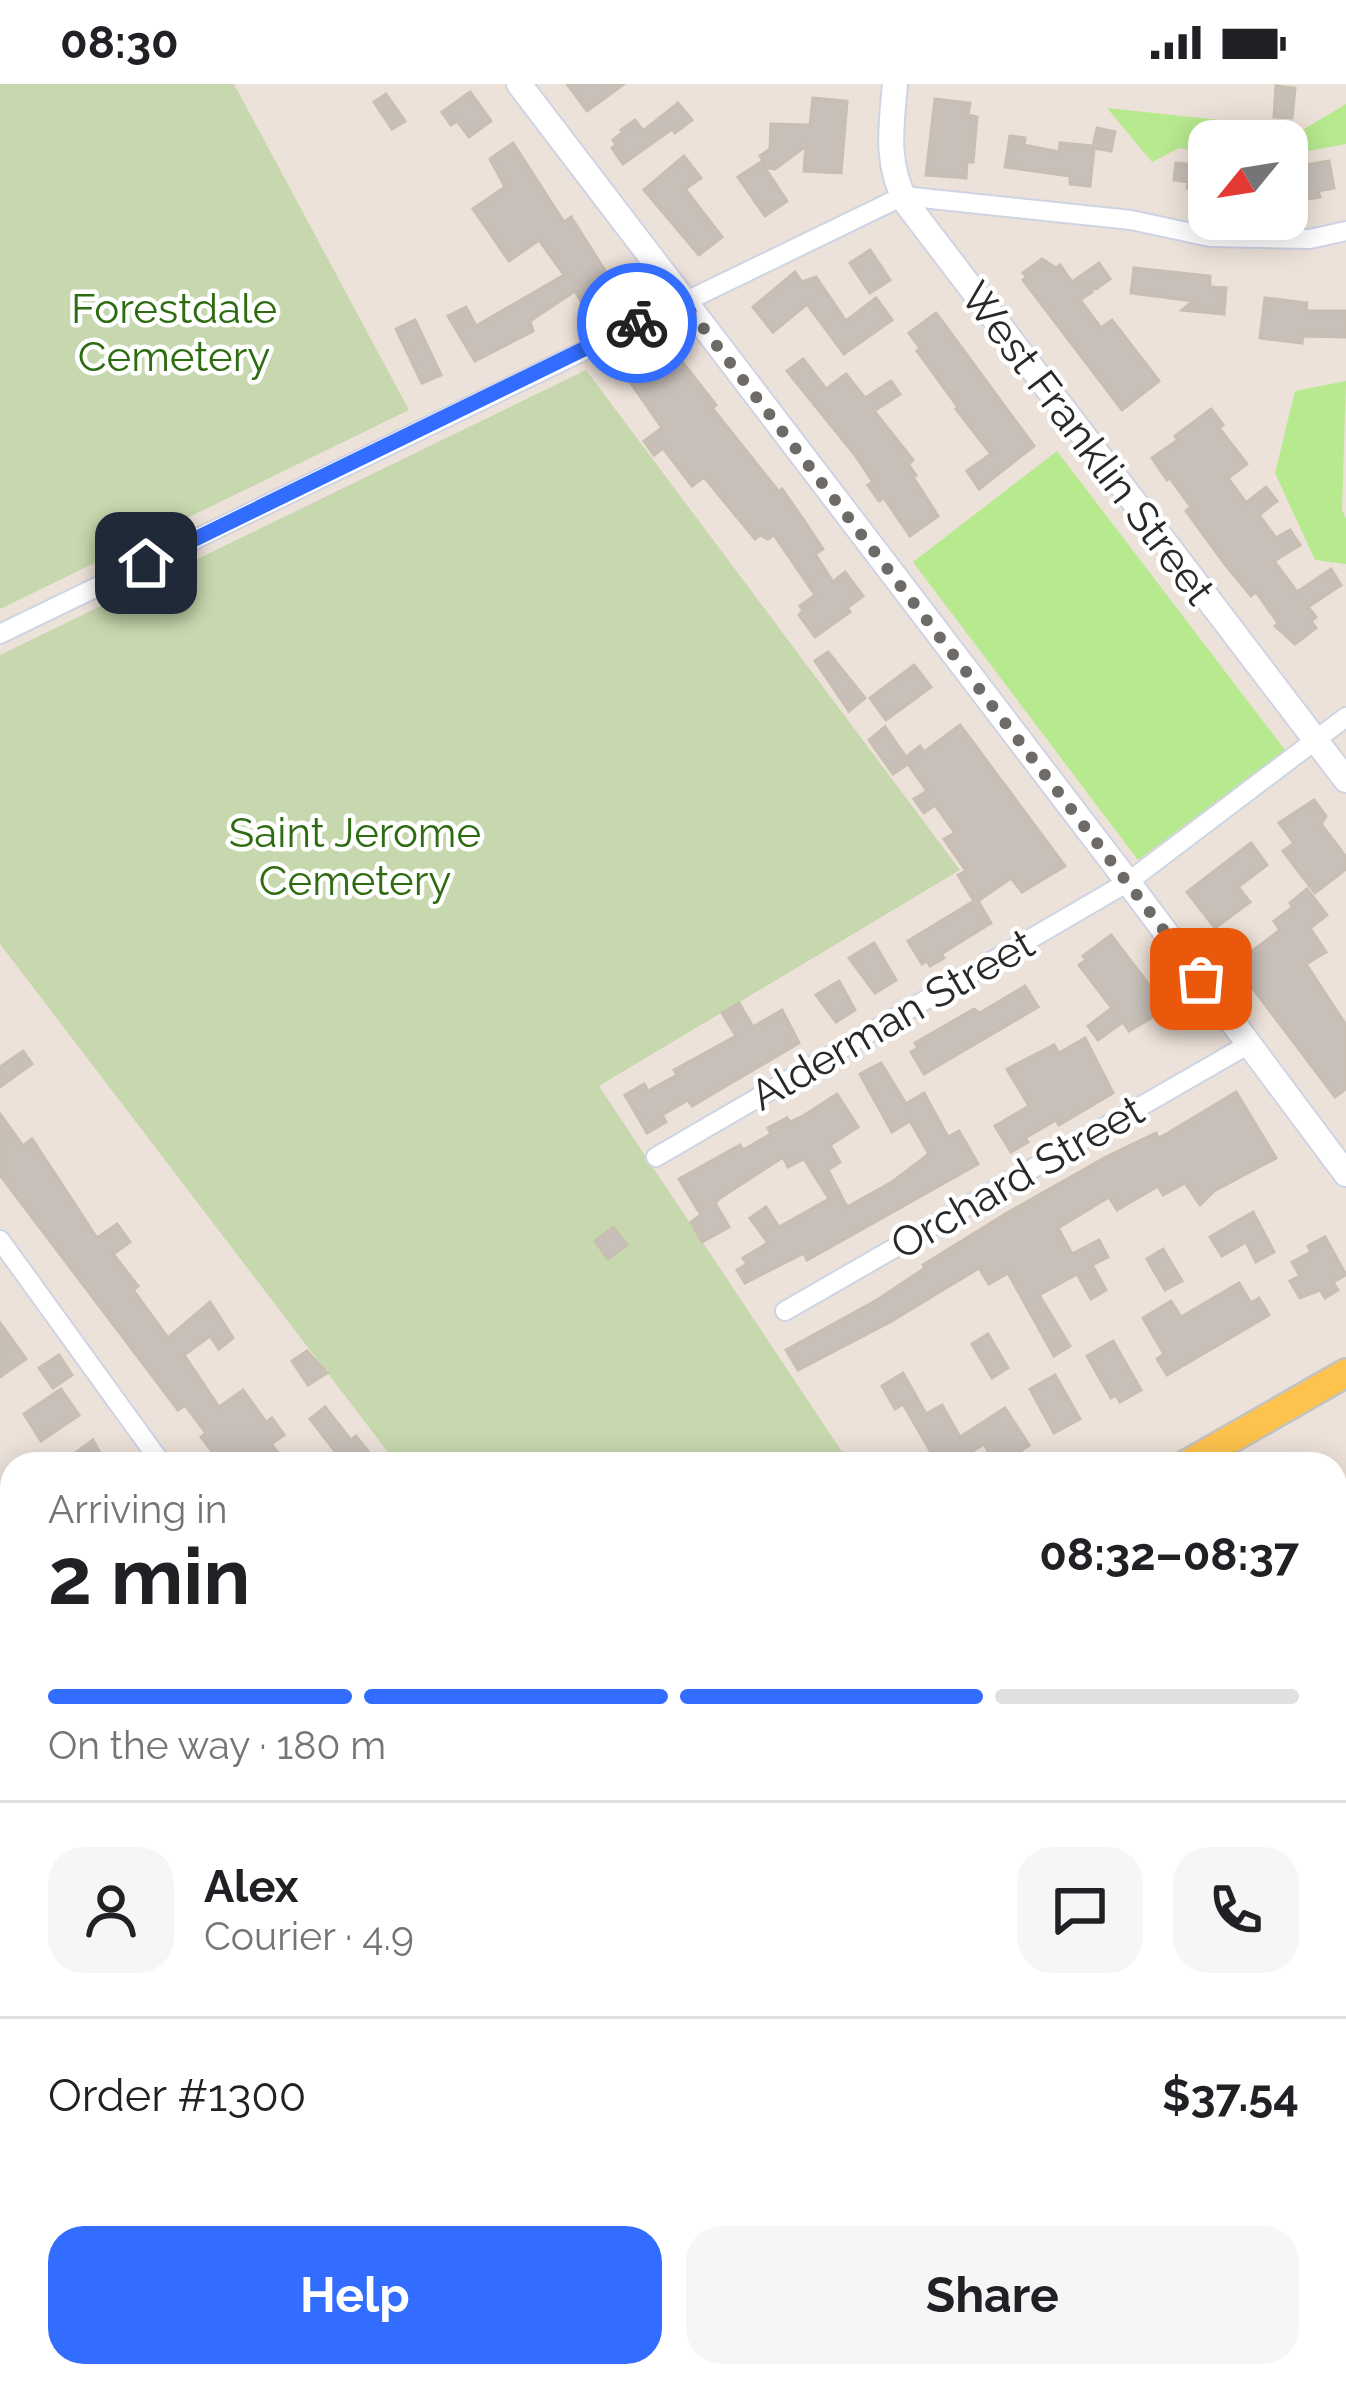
<!DOCTYPE html>
<html lang="en">
<head>
<meta charset="utf-8">
<style>
	:root { --surface:#fff; --page:#f6f6f6; --text:#202124; --muted:#757577; --line:#e0e0e0; --accent:#336dff }
	body { margin:0; font-family:Raleway,sans-serif; background:var(--page); color:var(--text); height:100vh; display:flex; flex-direction:column; font-size:45px; white-space:nowrap }
	* { box-sizing:border-box; margin:0 }
	p { font-size:39px; color:var(--muted) }
	.icon { flex:none; width:66px; height:66px; fill:none; stroke:currentColor; stroke-width:2; stroke-linecap:round; stroke-linejoin:round }
	.map { position:relative; flex:1; overflow:hidden }
	.drawer { position:absolute; left:0px; top:1368px; width:1347px; height:936px; display:flex; flex-direction:column; background:var(--surface); border-radius:36px 36px 0 0; box-shadow:0 6px 30px #0003 }
	.drawer>* { flex:none }
	.needle { width:78px; rotate:240deg }
	.buttons { position:absolute; left:1188px; top:36px; display:grid; gap:24px }
	.buttons a { display:grid; place-items:center; width:120px; height:120px; border-radius:24px; background:var(--surface); box-shadow:0 6px 30px #0003; font-size:60px }
	.pin { position:absolute; display:grid; place-items:center; width:102px; height:102px; color:#fff; margin:-51px; border-radius:24px; box-shadow:0 6px 18px #0006 }
	.courier { position:absolute; display:grid; place-items:center; width:120px; height:120px; margin:-60px; border:9px solid #336dff; border-radius:50%; background:#fff; color:#222; box-shadow:0 3px 15px #0007 }
	.head em { font-style:normal; font-weight:700 }
	.head div { display:flex; flex-direction:column-reverse }
	.head { display:flex; align-items:center; justify-content:space-between; height:204px; padding:0 48px }
	h1 { font-size:78px; font-weight:700; line-height:90px }
	.bar { display:grid; grid-template-columns:repeat(4,1fr); gap:18px 12px; align-content:center; height:144px; padding:0 48px }
	.bar i { height:15px; border-radius:9px; background:var(--line) }
	.bar .selected { background:var(--accent) }
	.bar p { grid-column:span 4 }
	.line { display:flex; align-items:center; gap:30px; padding:0 48px; border-top:3px solid var(--line) }
	.line div { flex:1 }
	.round { display:grid; place-items:center; flex:none; width:126px; height:126px; border-radius:36px; background:var(--page) }
	.button { display:flex; gap:24px; margin-top:auto; padding:24px 48px }
	.button a { flex:1; height:138px; border-radius:36px; background:var(--accent); color:#fff; font-size:48px; font-weight:700; line-height:138px; text-align:center }
	.button a+a { background:var(--page); color:var(--text) }
	.status { display:flex; justify-content:space-between; align-items:center; height:84px; padding:0 60px; background:var(--surface); direction:ltr }
	.status svg { height:33px; fill:currentColor }
	.map>svg:first-child { display:block }
</style>
</head>
<body>
<div class="status"><b>08:30</b><svg viewBox="0 0 49 12"><path d="M0 12V9h3v3zM5 12V6h3v6zM10 12V3h3v9zM15 12V0h3v12zM26 1h20v11H26zM47 4h2v5h-2z"/></svg></div>
<div class="map">
<svg width="1346" height="2304" viewBox="0 0 1346 2304">
	<rect width="100%" height="100%" fill="#ede2d9"/>
	<g fill="#b7e98f">
		<path d="M1346,20v40l-59,11v-14h-78v12l-30,-5 -27,14 -45,-54 197,21z"/>
		<path d="M1346,297l-4,129 4,9v45l-31,-4 -40,-87 20,-82z"/>
		<path d="M1057,367l228,299 -147,110 -225,-298z"/>
		<path d="M0,1472l12,5v115l-12,-17z"/>
		<path d="M7,2130l5,8v154h102l8,12h-112l-10,-16v-154z"/>
	</g>
	<g fill="#c7d8ae">
		<path d="M0,0h234l175,326 -409,199z"/>
		<path d="M586,286l374,500 -361,216 251,378h-453l-397,-520v-289z"/>
	</g>
	<g fill="#c8bfb9" stroke="#c8beb2" stroke-width="3">
		<path d="M567,0h57l-37,27z"/>
		<path d="M1276,2l19,2 -3,30 -18,-1z"/>
		<path d="M470,8l21,29 -22,16 -12,-16 -6,4 -9,-13z"/>
		<path d="M386,10l19,27 -13,8 -18,-27z"/>
		<path d="M813,14l34,3 -6,72 -37,-2 2,-25 -31,23 -7,-1 -8,-12 10,-7 1,-25 39,1z"/>
		<path d="M935,15l35,4 -2,12 9,2 -4,45h-6l-1,16 -40,-3z"/>
		<path d="M678,19l14,17 -17,13 -3,-4 -49,35 -11,-16 4,-3 -3,-5 10,-8 -2,-2 14,-10 8,11z"/>
		<path d="M1097,44l18,4 -4,19 -17,-3 -4,38 -20,-2v-8l-65,-9 5,-31 15,2 -1,7 35,7 1,-9 33,3z"/>
		<path d="M513,59l51,79 7,-5 43,68 -11,7 5,8 -20,13 -13,-22 -45,30 3,10 -58,30 -27,-45 18,-9 10,19 88,-51 -25,-35 -30,21 -36,-52 32,-22 -15,-28z"/>
		<path d="M684,72l17,22 -16,11 37,48 -23,18 -55,-65z"/>
		<path d="M1329,77l5,27 -16,3 2,6 -25,4 -6,-33z"/>
		<path d="M761,78l26,39 -22,15 -27,-39z"/>
		<path d="M1176,79l33,3v24l-22,-2 1,-6 -14,-2z"/>
		<path d="M870,166l20,30 -20,13 -20,-30z"/>
		<path d="M1042,175l14,9 4,-3 12,17 27,-19 11,16 -14,10 -8,-1 4,4 -12,8 21,28 11,-8 47,61 -37,29 -99,-130 4,-3 -4,-4z"/>
		<path d="M1134,184l76,8v11l16,1 -2,26 -42,-4 11,-9 -62,-8z"/>
		<path d="M795,188l7,10 14,-5 30,44 30,-23 16,22 -48,34 -37,-50 -34,28 -20,-25z"/>
		<path d="M1265,214l42,5 -1,8h40v26l-43,-1 -1,7 -42,-5z"/>
		<path d="M936,229l98,133 -55,43 -12,-18 24,-17 -35,-45 2,-2 -41,-56 3,-3 -11,-15z"/>
		<path d="M415,236l26,55 -19,8 -26,-54z"/>
		<path d="M672,265l44,56 -4,3 67,84 3,-3 23,33 18,27 -8,5 18,28 12,-10 18,24 -16,12 3,4 -35,25 -16,-22 4,-4 -3,-5 15,-11 -41,-60 -6,4 -8,-4 -5,4 -51,-62 -12,9 -29,-38 -9,7 -10,-14 18,-13 -31,-45z"/>
		<path d="M803,275l23,30 20,-15 19,24 26,-17 9,13 -26,17 39,49 -5,4 8,11 -3,2 25,39 -28,20 -26,-38 -5,3 -11,-16 5,-3 -18,-27 -68,-84z"/>
		<path d="M1211,325l12,16 -4,3 28,36 -19,14 18,25 20,-16 11,14 -18,14 17,23 14,-8 10,15 -26,16 23,31 34,-23 10,16 -33,22 8,10 -5,4 5,7 -21,16 -20,-18 3,-3 -22,-31 -5,4 -27,-33 -38,-52 5,-4 -21,-29 -3,2 -15,-22 26,-18 -3,-4z"/>
		<path d="M828,568l37,46 -16,13 -34,-50z"/>
		<path d="M914,581l17,22 -45,33 -16,-22z"/>
		<path d="M960,641l105,141 -43,26 -11,-14 -33,23 13,22 -50,31 3,4 -14,8 -3,-5 -5,3 -14,-23 66,-40 -16,-26 8,-4 -22,-32 11,-6 -20,-28 -11,8 -10,-14 13,-8 -19,-27 -15,10 -24,-34 16,-13 21,30 14,-11 4,6z"/>
		<path d="M1314,716l12,16 -5,8 25,33v12l-31,24 -32,-42 11,-8 -15,-20z"/>
		<path d="M1251,759l16,22 -29,22 12,15 -35,26 -28,-36z"/>
		<path d="M1307,805l20,26 -17,13 16,24 -20,12 40,61v64l-11,8 -93,-123 5,-3 -8,-10 41,-31 -6,-9 19,-14 -3,-4z"/>
		<path d="M1111,851l41,54 7,-5 14,21 -44,26 -6,-9 -25,18 -10,-14 24,-18 -33,-43 7,-5 -3,-4z"/>
		<path d="M874,859l22,37 -21,13 -26,-35z"/>
		<path d="M839,897l16,29 -19,12 -20,-27z"/>
		<path d="M1025,902l13,21 -114,67 -13,-22 7,-4 -3,-5 59,-34 6,4z"/>
		<path d="M739,919l14,24 29,-17 17,33 -107,63 -4,-6 -26,15 4,7 -19,11 -22,-38 19,-11 4,7 29,-16 -3,-5 62,-34 -14,-23z"/>
		<path d="M1085,954l28,55 -54,32 -3,-5 -31,18 3,4 -17,10 -16,-26 34,-20 -22,-37 47,-24 5,8z"/>
		<path d="M23,967l9,13 -32,23v-20z"/>
		<path d="M881,979l25,41 18,-11 24,44 11,-6 19,33 -171,96 -3,-7 -59,30 -8,-13 10,-6 -4,-6 25,-15 -18,-25 16,-11 13,20 50,-28 -25,-40 -16,8 -5,-10 -63,41 -5,5 14,24 -27,15 -11,-20 10,-7 -22,-36 61,-34 3,5 28,-16 -3,-6 19,-10 3,4 13,-6 34,-22 21,33 -28,18 10,17 -12,8 19,37 45,-25 37,-28 -19,-33 -18,11 -32,-58z"/>
		<path d="M1236,1008l40,66 -62,33 -14,14 -15,-22 -22,12 -5,-9 -41,24 -8,-13 -51,31 14,26 27,-14 9,17 -16,8 14,25 -15,9 -14,-25 -38,21 31,51 -16,10 -46,-83 -19,11 -10,-16 -89,54 -92,48 -12,-20 91,-50 48,-32 -2,-3 84,-52 99,-56 50,-24 2,5 5,-2z"/>
		<path d="M0,1030l23,32 9,-7 65,99 20,-14 13,18 -17,12 25,32 -5,4 35,48 42,-36 23,36 -14,11 -9,-13 -26,19 35,52 24,-17 23,32 6,-4 12,17 -13,9 16,20h-65l-21,-27 5,-4 -21,-28 -7,5 -178,-235z"/>
		<path d="M1253,1128l21,40 -18,10 -10,-20 -24,14 -12,-19z"/>
		<path d="M613,1143l14,18 -19,14 -13,-18z"/>
		<path d="M1325,1153l21,38 -13,7 5,8 -13,8 -5,-8 -20,8 -10,-17 10,-5 -8,-14 19,-10 -3,-6z"/>
		<path d="M1163,1165l19,32 -17,9 -18,-31z"/>
		<path d="M1239,1199l12,20 8,-5 10,17 -102,60 -10,-16 7,-5 -21,-36 28,-17 10,16z"/>
		<path d="M0,1239l26,36 -26,18z"/>
		<path d="M988,1250l20,34 -16,10 -20,-34z"/>
		<path d="M1113,1257l28,49 -21,12 -4,-7 -5,3 -24,-42z"/>
		<path d="M307,1267l20,22 -19,12 -16,-24z"/>
		<path d="M59,1271l13,20 -19,13 -14,-20z"/>
		<path d="M903,1289l23,41 16,-9 18,32 45,-29 24,37 -14,10 6,9h-25l-12,-20 -33,20h-13l-35,-60 -8,5 -13,-23z"/>
		<path d="M1055,1291l25,44 -26,14 -24,-44z"/>
		<path d="M61,1305l18,26 -38,26 -17,-27z"/>
		<path d="M325,1323l26,33 5,-4 12,15 -16,13h-7l-35,-45z"/>
		<path d="M93,1356l13,24h-46z"/>
	</g>
	<g fill="none" stroke-linecap="round" stroke-linejoin="round">
		<defs>
			<g id="street">
				<path d="M0,550l903,-438 228,24 79,17 100,2 36,-8"/>
				<path d="M656,1073l472,-275 218,-165"/>
				<path d="M0,1156l162,224"/>
				<path d="M785,1227l464,-267"/>
				<path d="M0,1855l12,23"/>
				<path d="M1335,2109l11,35"/>
				<path d="M258,2292l7,12"/>
				<path d="M576,2292l4,12"/>
				<path d="M915,2292l4,12"/>
				<path d="M708,2304l40,-12"/>
			</g>
			<g id="secondary">
				<path d="M519,0l609,798 218,292"/>
				<path d="M895,0c-4,44 -10,80 12,120l439,576"/>
				<path d="M1335,2096l11,-2"/>
			</g>
			<g id="primary">
				<path d="M1187,1380l159,-91"/>
				<path d="M0,1856l12,-3"/>
			</g>
		</defs>
		<use href="#street" stroke="#ced4e4" stroke-width="22"/>
		<use href="#secondary" stroke="#ced4e4" stroke-width="28"/>
		<use href="#primary" stroke="#c3c3c3" stroke-width="32"/>
		<use href="#street" stroke="#fff" stroke-width="18"/>
		<use href="#secondary" stroke="#fff" stroke-width="24"/>
		<use href="#primary" stroke="#fec34c" stroke-width="27"/>
	</g>
	<g fill="none" stroke-linecap="round" stroke-linejoin="round">
		<path stroke="#6e6a67" stroke-width="12" stroke-dasharray="0 21.6" d="M637,239l45,-23 519,679"/>
		<path stroke="#336dff" stroke-width="15" d="M146,479l491,-240"/>
	</g>
	<g text-anchor="middle" stroke-width="9" stroke-linejoin="round" paint-order="stroke">
		<g font-size="42" fill="#2e6c12" stroke="#fff">
			<text x="174" y="239">Forestdale<tspan x="174" dy="48">Cemetery</tspan></text>
			<text x="355" y="763">Saint Jerome<tspan x="355" dy="48">Cemetery</tspan></text>
		</g>
		<g font-size="42" fill="#292929" stroke="#fff">
			<text transform="translate(1088 359) rotate(53)" y="15">West Franklin Street</text>
			<text transform="translate(892 935) rotate(-30)" y="15">Alderman Street</text>
			<text transform="translate(1017 1093) rotate(-30)" y="15">Orchard Street</text>
		</g>
	</g>
</svg>
<div class="buttons">
<a><svg class="needle" viewBox="-14 -14 28 28"><path d="M0-13l5 13h-10z" fill="#e53935"/><path d="M0 13l5-13h-10z" fill="#757577"/></svg></a>
</div>
<div class="pin" style="left:1201px;top:895px;background:#ea580c"><svg class="icon" aria-label="bag" viewBox="0 0 24 24"><path d="M5 8h14l-1 12H6zM9 8a3 3 0 0 1 6 0"/></svg></div>
<div class="pin" style="left:146px;top:479px;background:#1f2937"><svg class="icon" aria-label="home" viewBox="0 0 24 24"><path d="M3 11l9-7 9 7M6 9v11h12V9"/></svg></div>
<div class="courier" style="left:637px;top:239px"><svg class="icon" aria-label="bike" viewBox="0 0 24 24"><circle cx="6" cy="16" r="4"/><circle cx="18" cy="16" r="4"/><path d="M6 16l4-8h5l3 8M10 8l3 8H6M13 5h3"/></svg></div>
<section class="drawer">
<div class="head"><div><h1>2 min</h1><p>Arriving in</p></div><em>08:32–08:37</em></div>
<div class="bar"><i class="selected"></i><i class="selected"></i><i class="selected"></i><i></i><p>On the way · 180 m</p></div>
<div class="line" style="height:216px"><a class="round"><svg class="icon" aria-label="person" viewBox="0 0 24 24"><circle cx="12" cy="8" r="4"/><path d="M4 21q1-7 8-7t8 7"/></svg></a><div><b>Alex</b><p>Courier · 4.9</p></div><a class="round"><svg class="icon" aria-label="chat" viewBox="0 0 24 24"><path d="M4 5h16v11H9l-5 4z"/></svg></a><a class="round"><svg class="icon" aria-label="phone" viewBox="0 0 24 24"><path d="M5 4h4l2 5-3 2q2 4 5 5l2-3 5 2v4C11 20 4 13 5 4z"/></svg></a></div>
<div class="line" style="height:156px"><div>Order #1300</div><b>$37.54</b></div>
<div class="button"><a>Help</a><a>Share</a></div>
</section>
</div>
</body>
</html>
